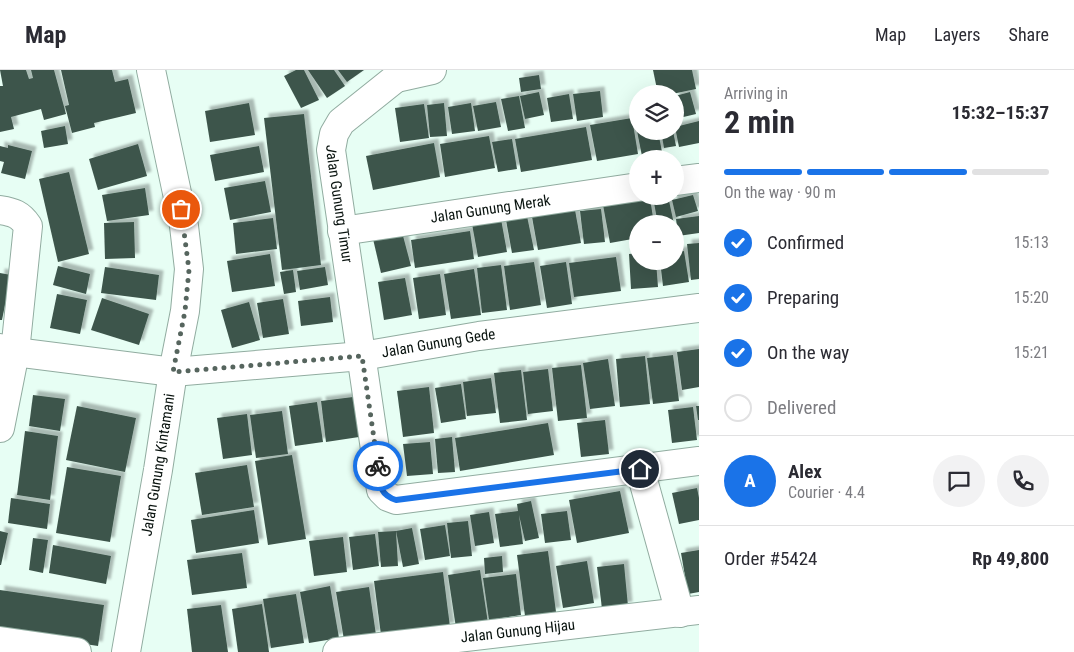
<!DOCTYPE html>
<html lang="en">
<head>
<meta charset="utf-8">
<style>
	:root { --surface:#fff; --page:#f2f2f3; --text:#2b2b33; --muted:#7c7c81; --line:#e1e1e2; --accent:#1a73e8 }
	body { margin:0; font-family:"Roboto Condensed",sans-serif; background:var(--page); color:var(--text); height:100vh; display:flex; flex-direction:column; font-size:19px; white-space:nowrap }
	* { box-sizing:border-box; margin:0 }
	p { font-size:16px; color:var(--muted) }
	.icon { flex:none; width:28px; height:28px; fill:none; stroke:currentColor; stroke-width:2; stroke-linecap:round; stroke-linejoin:round }
	.map { position:relative; flex:1; overflow:hidden }
	.drawer { display:flex; flex-direction:column; background:var(--surface); width:375px }
	.drawer>* { flex:none }
	.controls { position:absolute; left:629px; top:15px; display:grid; gap:10px }
	.controls a { display:grid; place-items:center; width:55px; height:55px; border-radius:50%; background:var(--surface); box-shadow:0 5px 20px #0002; font-size:25px }
	.pin { position:absolute; display:grid; place-items:center; width:42px; height:42px; color:#fff; margin:-21px; border:2px solid #fff; border-radius:50%; box-shadow:0 1px 5px #0007 }
	.courier { position:absolute; display:grid; place-items:center; width:50px; height:50px; margin:-25px; border:4px solid #1a73e8; border-radius:50%; background:#fff; color:#222; box-shadow:0 1px 6px #0007 }
	.headline em { font-style:normal; font-weight:700 }
	.headline div { display:flex; flex-direction:column-reverse }
	.headline { display:flex; align-items:center; justify-content:space-between; height:85px; padding:0 25px }
	h1 { font-size:32px; font-weight:700; line-height:38px }
	.bar { display:grid; grid-template-columns:repeat(4,1fr); gap:8px 5px; align-content:center; height:60px; padding:0 25px }
	.bar i { height:6px; border-radius:4px; background:var(--line) }
	.bar .active { background:var(--accent) }
	.bar p { grid-column:span 4 }
	.line { display:flex; align-items:center; gap:12px; padding:0 25px; border-top:1px solid var(--line) }
	.line div { flex:1 }
	.round { display:grid; place-items:center; flex:none; width:52px; height:52px; border-radius:26px; background:var(--page) }
	ol { padding:0 25px; list-style:none }
	li { display:flex; align-items:center; gap:15px; height:55px }
	li p { margin-inline-start:auto }
	li .icon { padding:5px; border-radius:50%; background:var(--accent); color:#fff; stroke-width:4 }
	li:last-child { color:var(--muted) }
	li i { width:28px; height:28px; border:2px solid var(--line); border-radius:50% }
	header { display:flex; align-items:center; gap:30px; box-sizing:border-box; height:70px; padding:0 25px; background:var(--surface); border-bottom:1px solid var(--line) }
	header strong { font-size:24px }
	nav { display:flex; gap:28px; margin-inline-start:auto; font-size:18px }
	main { display:flex; flex:1; min-height:0 }
	.map>svg:first-child { display:block }
</style>
</head>
<body>
<header>
<strong>Map</strong>
<nav><a>Map</a><a>Layers</a><a>Share</a></nav>
</header>
<main>
<div class="map">
<svg width="699" height="582" viewBox="0 0 699 582">
	<defs>
		<filter id="shadow"><feDropShadow dx="4.5" dy="-4.5" stdDeviation="1" flood-color="#0004"/></filter>
	</defs>
	<rect width="100%" height="100%" fill="#e7fef4"/>
	<g fill="#3e554b" filter="url(#shadow)">
		<path d="M0,0h26l3,9 4,-1 -2,-8h23l12,44 -22,6 -3,-11 -30,8 3,12 -14,3v-46h3z"/>
		<path d="M61,0h51l3,12 13,-3 8,34 -42,10 1,4 -23,6 -7,-27 4,-1z"/>
		<path d="M296,0h8l15,30 -18,8 -17,-32z"/>
		<path d="M308,0h26l11,16 -18,12z"/>
		<path d="M338,0h26l-17,12z"/>
		<path d="M653,0h39l4,19 -24,5h-14z"/>
		<path d="M539,5l2,14 -20,3 -2,-14z"/>
		<path d="M600,21l3,26 -26,4 -4,-27z"/>
		<path d="M539,22l5,23 -19,4 -5,-23z"/>
		<path d="M690,22l6,22 -21,5v-23z"/>
		<path d="M569,24l4,25 -22,3 -4,-24z"/>
		<path d="M519,26l6,32 -17,3 -7,-32z"/>
		<path d="M496,32l5,25 -23,4 -5,-25z"/>
		<path d="M249,33l6,32 -45,7 -5,-31z"/>
		<path d="M444,33l3,33 -17,1 -3,-32z"/>
		<path d="M471,33l4,28 -23,3 -4,-27z"/>
		<path d="M424,34l5,34 -29,4 -5,-34z"/>
		<path d="M304,44l17,151 -39,5 -18,-152z"/>
		<path d="M632,48l6,36 -41,7 -7,-36z"/>
		<path d="M699,51v22l-20,4 -4,-20z"/>
		<path d="M65,56l3,18 -24,4 -3,-17z"/>
		<path d="M586,57l6,33 -71,12 -6,-33z"/>
		<path d="M637,61h21l4,21 -20,4z"/>
		<path d="M661,61h12l3,15 -12,2z"/>
		<path d="M489,66l6,32 -50,9 -5,-33z"/>
		<path d="M512,69l5,30 -19,3 -6,-30z"/>
		<path d="M434,73l6,34 -67,13 -7,-34z"/>
		<path d="M138,74l9,32 -49,14 -9,-31z"/>
		<path d="M8,75l24,6 -7,28 -24,-6 3,-11 -4,-1v-15l8,2z"/>
		<path d="M259,76l5,26 -49,9 -5,-26z"/>
		<path d="M69,102l20,82 -31,8 -19,-83z"/>
		<path d="M265,111l6,31 -41,8 -6,-32z"/>
		<path d="M145,118l4,27 -42,6 -5,-26z"/>
		<path d="M693,125l5,16 -22,6 -4,-17z"/>
		<path d="M662,126h6l6,28h-16l-5,-26z"/>
		<path d="M650,128l4,26h-16v14l-28,5 -7,-38z"/>
		<path d="M601,139l4,33 -21,2 -4,-33z"/>
		<path d="M575,140l6,33 -43,7 -6,-33z"/>
		<path d="M527,146l7,34 -22,3 -6,-33z"/>
		<path d="M699,146v17l-21,3 -2,-17z"/>
		<path d="M273,148l4,31 -41,5 -3,-31z"/>
		<path d="M501,149l6,33 -29,5 -6,-33z"/>
		<path d="M134,152l1,36 -30,1 -1,-36z"/>
		<path d="M470,161l4,28 -59,9 -4,-28z"/>
		<path d="M402,162l9,34 -30,7 -8,-34z"/>
		<path d="M699,173v36l-8,1 -4,-36z"/>
		<path d="M684,181l5,31 -26,4 -3,-25h15v-9z"/>
		<path d="M638,183v8h18l2,26 -27,2 -2,-35z"/>
		<path d="M270,184l5,32 -43,6 -5,-31z"/>
		<path d="M616,187l5,34 -47,6 -5,-34z"/>
		<path d="M534,192l7,43 -31,5 -6,-44z"/>
		<path d="M566,192l6,42 -25,4 -7,-42z"/>
		<path d="M501,195l6,45 -25,3 -5,-45z"/>
		<path d="M58,196l32,8 -4,20 -33,-9z"/>
		<path d="M105,197l54,8 -3,25 -55,-7z"/>
		<path d="M325,197l3,18 -28,5 -3,-19z"/>
		<path d="M474,199l7,46 -30,4 -7,-45z"/>
		<path d="M293,200l3,22 -12,2 -4,-22z"/>
		<path d="M0,203l11,2 -9,45h-2z"/>
		<path d="M440,204l6,41 -27,4 -6,-41z"/>
		<path d="M405,208l7,37 -28,5 -6,-38z"/>
		<path d="M57,224l30,6 -7,34 -30,-6z"/>
		<path d="M330,227l3,25 -32,4 -3,-25z"/>
		<path d="M102,228l47,16 -10,31 -48,-15z"/>
		<path d="M283,229l6,35 -26,4 -6,-35z"/>
		<path d="M249,232l11,38 -28,8 -11,-38z"/>
		<path d="M699,279v38l-17,3 -5,-38z"/>
		<path d="M673,285l6,46 -26,3 -6,-46z"/>
		<path d="M645,286l5,48 -30,3 -4,-48z"/>
		<path d="M608,289l7,47 -25,3 -7,-46z"/>
		<path d="M581,295l6,53 -29,3 -6,-53z"/>
		<path d="M548,299l5,42 -25,3 -5,-42z"/>
		<path d="M521,300l6,50 -27,3 -6,-50z"/>
		<path d="M491,308l5,35 -29,3 -4,-34z"/>
		<path d="M461,314l5,35 -25,4 -6,-35z"/>
		<path d="M429,317l5,46 -31,4 -6,-46z"/>
		<path d="M33,325l32,4 -5,32 -31,-5z"/>
		<path d="M353,327l6,40 -33,5 -5,-41z"/>
		<path d="M317,332l6,40 -28,4 -6,-40z"/>
		<path d="M77,336l59,12 -11,54 -59,-12z"/>
		<path d="M696,336h3v14h-1z"/>
		<path d="M693,337l4,33 -25,3 -4,-33z"/>
		<path d="M282,341l6,43 -32,4 -6,-43z"/>
		<path d="M247,344l5,41 -29,4 -6,-41z"/>
		<path d="M605,350l4,34 -28,3 -4,-34z"/>
		<path d="M548,353l6,32 -94,16 -5,-33z"/>
		<path d="M25,361l33,5 -8,64 -33,-5z"/>
		<path d="M452,367l3,35 -17,1 -3,-34z"/>
		<path d="M430,372l3,32 -26,2 -4,-32z"/>
		<path d="M292,385l14,84 -38,6 -13,-84z"/>
		<path d="M247,395l7,42 -52,8 -7,-42z"/>
		<path d="M67,397l54,9 -11,66 -54,-9z"/>
		<path d="M697,418l2,10v22l-20,4 -7,-31z"/>
		<path d="M620,421l9,42 -52,10 -8,-43z"/>
		<path d="M11,428l39,6 -3,25 -39,-6z"/>
		<path d="M531,431l8,37 -14,3 -6,-26 4,29 -23,3 -5,-33 23,-3 -1,-7z"/>
		<path d="M254,440l5,33 -63,10 -5,-33z"/>
		<path d="M567,441l4,29 -26,3 -4,-29z"/>
		<path d="M489,442l5,31 -19,3 -5,-31z"/>
		<path d="M468,451l4,35 -21,2 -4,-35z"/>
		<path d="M445,455l5,31 -25,4 -5,-31z"/>
		<path d="M412,458l7,36 -16,3 -7,-36z"/>
		<path d="M0,461l8,2 -7,32h-1z"/>
		<path d="M396,461l2,35 -17,1 -3,-35z"/>
		<path d="M375,464l4,32 -26,4 -4,-33z"/>
		<path d="M343,467l4,35 -33,4 -5,-35z"/>
		<path d="M33,468l15,2 -5,33 -14,-3z"/>
		<path d="M53,475l58,11 -5,28 -57,-11z"/>
		<path d="M699,480v42l-11,2 -7,-41z"/>
		<path d="M548,481l8,61 -31,4 -8,-61z"/>
		<path d="M242,483l5,35 -55,7 -5,-35z"/>
		<path d="M502,486l1,16 -18,2 -1,-16z"/>
		<path d="M587,491l7,42 -31,5 -7,-42z"/>
		<path d="M624,494l4,42 -26,3 -5,-42z"/>
		<path d="M480,500l8,53 -32,5 -8,-53z"/>
		<path d="M443,502l7,55 -69,8 -7,-54z"/>
		<path d="M516,504l5,41 -32,5 -6,-42z"/>
		<path d="M330,516l9,52 -30,5 -9,-51z"/>
		<path d="M369,517l7,48 -32,5 -8,-48z"/>
		<path d="M0,520l104,15 -6,41 -98,-15z"/>
		<path d="M296,524l8,49 -33,5 -8,-49z"/>
		<path d="M262,534l7,48h-31l-6,-43z"/>
		<path d="M221,535l7,47h-36l-5,-43z"/>
	</g>
	<g fill="none" stroke-linecap="round" stroke-linejoin="round">
		<defs>
			<g id="minor">
				<path id="s1" d="M406,0l-65,52 -7,12 -3,16 50,340 7,7 8,3 303,-39"/>
				<path d="M396,8l36,-8"/>
				<path d="M675,111l24,-3"/>
				<path d="M0,140c13,2 20,4 28,16l-13,126 -15,76"/>
				<path id="s2" d="M342,161l296,-44"/>
				<path id="s3" d="M0,278l15,4 158,20 189,-16 117,-20 220,-28"/>
				<path d="M640,399l40,144"/>
				<path d="M0,571l77,11"/>
				<path id="s4" d="M126,582l32,-182 15,-98 12,-61 4,-42 -5,-43 -33,-156"/>
				<path id="s5" d="M337,582l362,-42"/>
			</g>
		</defs>
		<use href="#minor" stroke="#91aca0" stroke-width="30"/>
		<use href="#minor" stroke="#fff" stroke-width="28"/>
	</g>
	<g fill="none" stroke-linecap="round" stroke-linejoin="round">
		<path stroke="#56655e" stroke-width="5" stroke-dasharray="0 9" d="M181,139l8,61 -4,41 -12,61 189,-16 16,110"/>
		<path stroke="#1a73e8" stroke-width="6" d="M378,396c2,17 0,28 18,34l244,-31"/>
	</g>
	<g text-anchor="middle" stroke-width="5" stroke-linejoin="round" paint-order="stroke">
		<g font-size="15" fill="#08120e" stroke="#e7fef4">
			<text dy="5" stroke="none"><textPath href="#s1" startOffset="168">Jalan Gunung Timur</textPath></text>
			<text dy="5" stroke="none"><textPath href="#s2" startOffset="150">Jalan Gunung Merak</textPath></text>
			<text dy="5" stroke="none"><textPath href="#s3" startOffset="442">Jalan Gunung Gede</textPath></text>
			<text dy="5" stroke="none"><textPath href="#s4" startOffset="190">Jalan Gunung Kintamani</textPath></text>
			<text dy="5" stroke="none"><textPath href="#s5" startOffset="182">Jalan Gunung Hijau</textPath></text>
		</g>
	</g>
</svg>
<div class="controls">
<a><svg class="icon" aria-label="layers" viewBox="0 0 24 24"><path d="M12 4l9 5-9 5-9-5zM3 14l9 5 9-5"/></svg></a>
<a>+</a>
<a>−</a>
</div>
<div class="pin" style="left:181px;top:139px;background:#ea580c"><svg class="icon" aria-label="bag" viewBox="0 0 24 24"><path d="M5 8h14l-1 12H6zM9 8a3 3 0 0 1 6 0"/></svg></div>
<div class="pin" style="left:640px;top:399px;background:#1f2937"><svg class="icon" aria-label="home" viewBox="0 0 24 24"><path d="M3 11l9-7 9 7M6 9v11h12V9"/></svg></div>
<div class="courier" style="left:378px;top:396px"><svg class="icon" aria-label="bike" viewBox="0 0 24 24"><circle cx="6" cy="16" r="4"/><circle cx="18" cy="16" r="4"/><path d="M6 16l4-8h5l3 8M10 8l3 8H6M13 5h3"/></svg></div>
</div>
<section class="drawer">
<div class="headline"><div><h1>2 min</h1><p>Arriving in</p></div><em>15:32–15:37</em></div>
<div class="bar"><i class="active"></i><i class="active"></i><i class="active"></i><i></i><p>On the way · 90 m</p></div>
<ol>
<li><svg class="icon" aria-label="check" viewBox="0 0 24 24"><path d="M5 12l5 5 9-10"/></svg>Confirmed<p>15:13</p></li>
<li><svg class="icon" aria-label="check" viewBox="0 0 24 24"><path d="M5 12l5 5 9-10"/></svg>Preparing<p>15:20</p></li>
<li><svg class="icon" aria-label="check" viewBox="0 0 24 24"><path d="M5 12l5 5 9-10"/></svg>On the way<p>15:21</p></li>
<li><i></i>Delivered</li>
</ol>
<div class="line" style="height:90px"><b class="round" style="background:var(--accent);color:#fff">A</b><div><b>Alex</b><p>Courier · 4.4</p></div><a class="round"><svg class="icon" aria-label="chat" viewBox="0 0 24 24"><path d="M4 5h16v11H9l-5 4z"/></svg></a><a class="round"><svg class="icon" aria-label="phone" viewBox="0 0 24 24"><path d="M5 4h4l2 5-3 2q2 4 5 5l2-3 5 2v4C11 20 4 13 5 4z"/></svg></a></div>
<div class="line" style="height:65px"><div>Order #5424</div><b>Rp 49,800</b></div>
</section>
</main>
</body>
</html>
